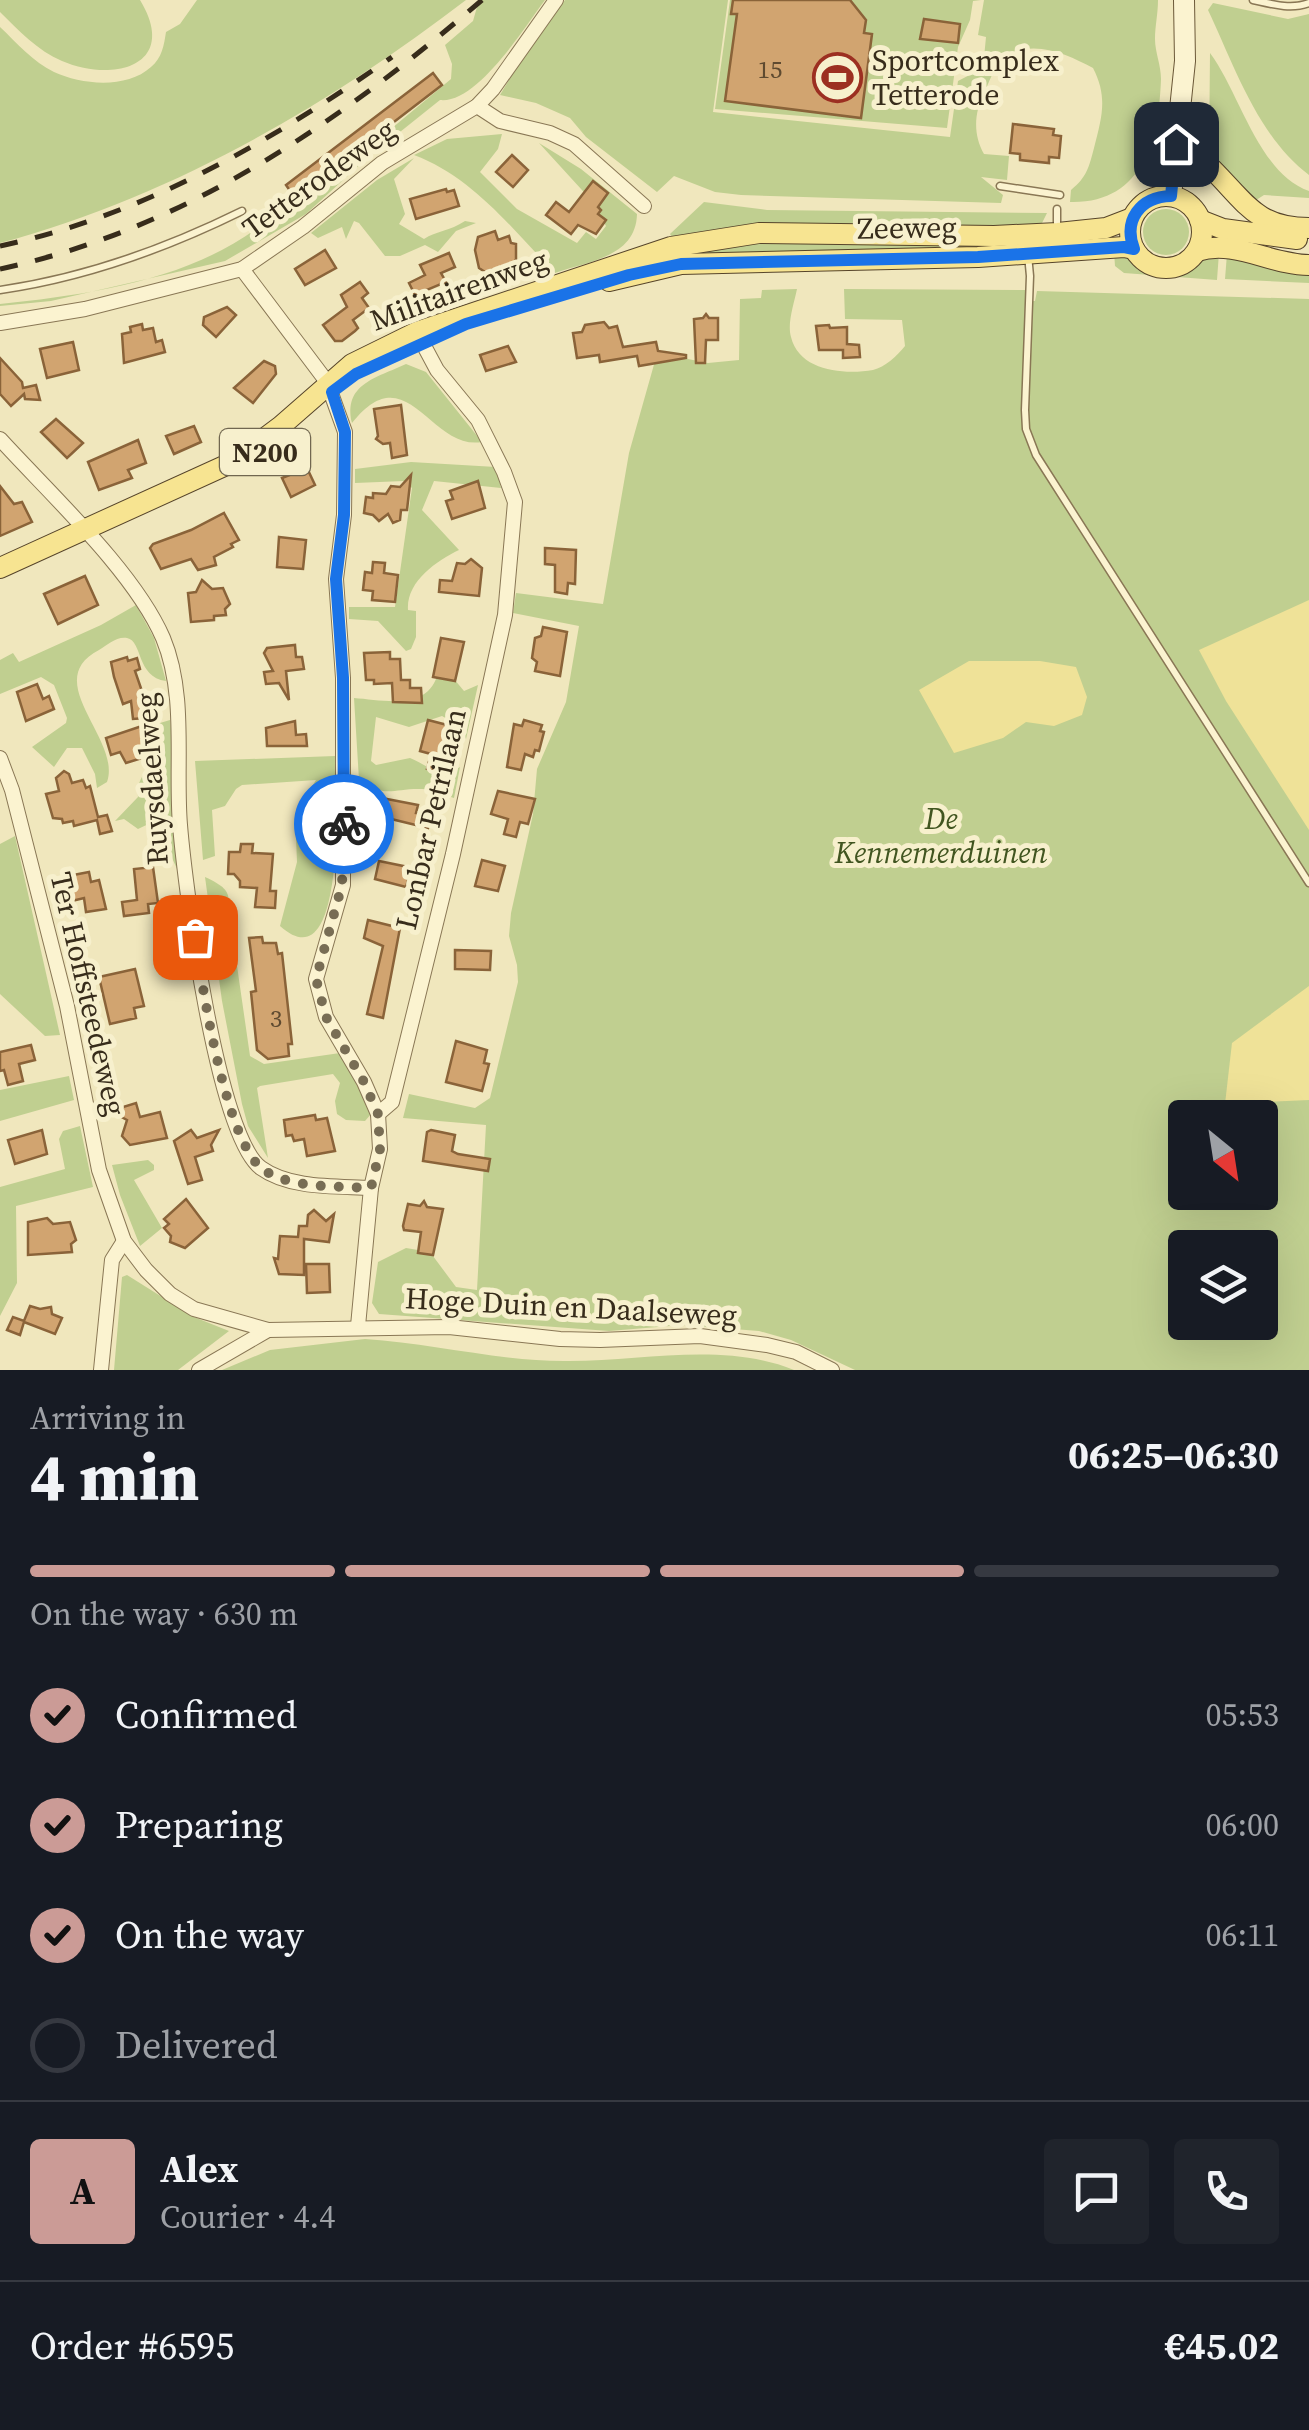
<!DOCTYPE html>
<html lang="en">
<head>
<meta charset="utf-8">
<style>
	:root { --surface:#171b24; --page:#20242c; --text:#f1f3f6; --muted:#9ea1a6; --line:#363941; --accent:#cb9b96 }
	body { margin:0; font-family:"Source Serif 4",serif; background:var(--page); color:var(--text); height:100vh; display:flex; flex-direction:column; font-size:38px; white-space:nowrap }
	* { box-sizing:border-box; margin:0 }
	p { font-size:32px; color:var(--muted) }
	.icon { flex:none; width:55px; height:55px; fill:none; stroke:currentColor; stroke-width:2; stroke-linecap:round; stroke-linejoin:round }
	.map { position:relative; height:1370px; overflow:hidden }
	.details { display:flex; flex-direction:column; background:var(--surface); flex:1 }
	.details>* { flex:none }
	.needle { width:65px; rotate:150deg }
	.buttons { position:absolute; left:1168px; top:1100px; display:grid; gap:20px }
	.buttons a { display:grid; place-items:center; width:110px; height:110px; border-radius:10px; background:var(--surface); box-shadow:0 10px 40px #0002; font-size:50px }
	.pin { position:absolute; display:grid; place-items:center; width:85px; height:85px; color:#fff; margin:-42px; border-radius:20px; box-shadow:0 5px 15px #0006 }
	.courier { position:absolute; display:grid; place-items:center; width:100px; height:100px; margin:-50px; border:8px solid #1a73e8; border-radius:50%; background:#fff; color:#222; box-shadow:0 2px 12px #0007 }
	.headline em { font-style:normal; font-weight:800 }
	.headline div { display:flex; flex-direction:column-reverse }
	.headline { display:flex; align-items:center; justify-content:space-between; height:170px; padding:0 30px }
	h1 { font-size:65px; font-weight:800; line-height:75px }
	.bar { display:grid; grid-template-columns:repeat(4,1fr); gap:15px 10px; align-content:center; height:120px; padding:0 30px }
	.bar i { height:12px; border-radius:8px; background:var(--line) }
	.bar .selected { background:var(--accent) }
	.bar p { grid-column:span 4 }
	.line { display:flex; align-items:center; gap:25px; padding:0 30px; border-top:2px solid var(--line) }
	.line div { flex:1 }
	.round { display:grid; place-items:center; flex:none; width:105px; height:105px; border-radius:10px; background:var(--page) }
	ol { padding:0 30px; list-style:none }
	li { display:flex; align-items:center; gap:30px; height:110px }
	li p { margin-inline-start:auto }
	li .icon { padding:10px; border-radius:50%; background:var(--accent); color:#111; stroke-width:4 }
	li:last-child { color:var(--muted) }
	li i { width:55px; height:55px; border:5px solid var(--line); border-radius:50% }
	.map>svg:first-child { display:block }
</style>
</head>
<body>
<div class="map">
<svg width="1309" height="1370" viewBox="0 0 1309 1370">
	<rect width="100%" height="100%" fill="#f0e7bd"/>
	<g fill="#c0cf90" fill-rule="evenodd">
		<path d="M0,0h140c40,66 -27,83 -78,61 -24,-10 -44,-31 -62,-49z"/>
		<path d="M197,0h269c-140,107 -295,197 -466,243v-216c17,16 33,35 54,45 28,13 73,17 97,-5 11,-9 13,-22 15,-35l14,-8z"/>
		<path d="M479,0h66c-21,28 -68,104 -105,100l-75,60 -59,54 -81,47 -174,40 -51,5v-2c96,-10 206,-26 279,-94l6,7 166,-138 1,-15 -7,-19 28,-24z"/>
		<path d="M565,0h163l-15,112 237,25 8,-56 25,-13 3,-31 -8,-2 6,-35h174c0,14 -3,26 -3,39 0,13 6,26 6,40 -2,60 -18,125 -91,123l1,-12c16,-13 18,-23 23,-42 8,-31 14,-51 -1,-80 -26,-14 -63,-31 -90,-9 -9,7 -14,24 -19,34 -10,20 -11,42 0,61l25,2 -2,24 -26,-3 22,18 -2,8 -260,-8 -26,-3 -41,-16 -17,16 -71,-55 -16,-19 -34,-15 -36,-8 32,-54z"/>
		<path d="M730,0h251l-8,1 -3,19 -12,27 -11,81 -232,-19z"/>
		<path d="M1213,3l75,16 21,-5v161c-51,-38 -75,-110 -101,-165z"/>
		<path d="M1210,53c30,40 48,120 99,138v7l-45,-3 -14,9 -41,-47z"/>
		<path d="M502,134l-4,15 -18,23 37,37 60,34 9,-11 10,7 10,-13 -14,-25 -53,-58 42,26 56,45c-1,43 -48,47 -82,59 -43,-44 -82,-96 -141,-118l33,-16z"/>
		<path d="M414,158l-20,21 11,35 -6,10 25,15c12,-8 26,-8 41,-18l11,2 -20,8 -18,21 -13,-7 -25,11h-15l-26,-33 -5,-2 -8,18 -4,-12 -24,11 -7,-5 66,-53z"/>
		<path d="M704,202l63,8 280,3 -5,10 -9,6 -358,13 -5,-8z"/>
		<circle cx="1166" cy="232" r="23"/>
		<path d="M729,240l368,3 -412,15 14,-13z"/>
		<path d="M1114,252c24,8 41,32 69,21 14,-6 21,-17 36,-20l-2,27 -93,-7 -9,-7z"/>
		<path d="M1227,254l82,16v13l-84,-4z"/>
		<path d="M797,289c-3,15 -10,34 -6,48 8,34 53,38 82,33 12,-3 24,-14 32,-24l-3,-26 -57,-1 -1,-30 181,1v11h10l2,-10 272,8v1071h-454l-64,-30 -32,-9 -77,-6 -73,6 -230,-17 -7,-11 6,-41 28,-14 24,4 26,35 21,3 9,-165 -83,-7 6,-24 66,14 15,-10 28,-116 -1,-17 -8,-29 2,-23 22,-99 4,-45 29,-67 13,-76 -66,-13 3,-20 87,11 26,-151 26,-92 13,-6 40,8 31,-3 1,-61 21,-1 1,-8zM1185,1118h75v74h-75zM1185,1248h75v74h-75z"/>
		<path d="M406,364l20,8 56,70c-52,9 -75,-89 -130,-19 -9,-39 24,-45 54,-59z"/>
		<path d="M411,462l85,5 5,21 -67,-7 -12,29 37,40c-23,11 -53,32 -51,60l8,1v26l-5,12 -5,2 -28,-30 -29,-2v-12h46l17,-119 -8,-7 -49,2v-14z"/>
		<path d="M136,605l18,33 12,43c-30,-4 -23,-40 -39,-43 -10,-2 -20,7 -28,12 -60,31 23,89 8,132l-10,6 -2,-14 -13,-26h-15l-13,19 -22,-20 34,-24 1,-5 -13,-33 -13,-8 -41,17v-34l13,-7 6,9 82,-37z"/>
		<path d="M437,676l17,3 10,12 14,-6 -12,54 -15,-18 -9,-5 -33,11 -33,-10 -5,44 5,4 34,-7c21,8 27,23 50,9l-6,31c-10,-3 -22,-9 -32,-9 -29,-1 -36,10 -63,-9l-5,-82c29,2 72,13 83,-22z"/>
		<path d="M170,720l17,170 -16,-34 -8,-39 -25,12 -14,-10 -9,2 23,-24c-2,-14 5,-20 10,-32 6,-15 2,-28 12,-42z"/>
		<path d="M335,756c1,28 13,231 -55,170l17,-64 -2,-48 21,-34 -74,5 -6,4 -11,17 -13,4 3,46 -12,4 -8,-99z"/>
		<path d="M15,836l45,199 -15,1 -45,-42v-150z"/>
		<path d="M205,877c30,14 25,19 20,49l8,12 17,118 14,8 76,-11 32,60 -7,8 -19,-1 -9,-6 -2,-13 5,-18 -7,-9 -73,12 -3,2 11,70 -20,-32 -6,-22 -20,-103z"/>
		<path d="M69,1076l5,24 -74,21v-31z"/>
		<path d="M80,1126l13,61 -77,19 1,77 -17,33v-129l65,-18 -6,-30 4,-8z"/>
		<path d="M148,1160l6,5v5l-20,10 28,48 -22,18 -20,-51 -8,-30z"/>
		<path d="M127,1275l67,42 35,14 -51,39h-64l8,-93z"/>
		<path d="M365,1339c66,4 133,22 199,22 76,1 157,-20 230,9h-572l48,-20z"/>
	</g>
	<g fill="#efe298">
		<path d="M1309,600v230l-83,-129 -27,-51z"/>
		<path d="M969,661h71l36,6 11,30 -5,18 -28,11 -28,-4 -23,16 -49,15 -35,-63z"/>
		<path d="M1309,986v114l-84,4 7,-61z"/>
	</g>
	<g fill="#d1a470" stroke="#8a6339" stroke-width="2.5">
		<path d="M733,0h117l16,20 -2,13 8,1 -11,84 -136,-17 12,-87h-6z"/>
		<path d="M924,19l36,5 -2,19 -38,-4z"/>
		<path d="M433,73l9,12 -147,113 -9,-13z"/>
		<path d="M1013,124l41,5 -1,6 8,1 -2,22 -10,-1v6l-29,-3v-6l-10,-1z"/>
		<path d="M512,155l16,15 -15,17 -17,-15z"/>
		<path d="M593,181l15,12 -10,14 3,3 -3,4 8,6 -10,14 -18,-9 -7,9 -25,-19 10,-13 13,10z"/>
		<path d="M446,189l1,3 7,-2 5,16 -43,13 -6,-20z"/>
		<path d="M495,231l3,9 11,-4 2,7 5,1v15l-2,4 -29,9 -6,-4 -4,-18 3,-13z"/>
		<path d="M325,250l11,18 -31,17 -10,-16z"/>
		<path d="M449,253l6,14 -14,6 5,9 -31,13 -6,-12 16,-8 -5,-10z"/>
		<path d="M360,282l8,11 -6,5 7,10 -16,12 5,8 -3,3 -13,10h-7l-12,-16 24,-18 -6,-12z"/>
		<path d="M227,307l9,8 -20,22 -13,-12 1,-8z"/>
		<path d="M706,314l3,4h9v22h-12l-1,23h-9l-2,-44 9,-1z"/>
		<path d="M604,322l5,6 8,-2 6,21 33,-5 2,9 28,4v3l-47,8 -2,-10 -37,6 -1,-7 -22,3 -4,-25 9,-1 3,-7z"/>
		<path d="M142,324l1,6 10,-2 3,14 6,-2 3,12 -41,11 -2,-29 9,-2 -1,-5z"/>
		<path d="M829,325l1,3 17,-1v17l12,1 1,12 -17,1v-8h-24l-3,-24z"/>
		<path d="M73,342l6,28 -32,8 -7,-29z"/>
		<path d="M508,346l8,16 -30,9 -6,-16z"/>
		<path d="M0,358l22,24 1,6 13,-3 4,15 -15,-1 -1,-5 -13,12 -11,-12z"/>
		<path d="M264,361l11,5 1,8 -23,29 -19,-15z"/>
		<path d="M401,405l6,50 -15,3 -2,-15 -7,1 -7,-5 2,-3 -4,-27z"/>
		<path d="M56,419l27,24 -16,15 -26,-26z"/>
		<path d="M194,426l7,16 -27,12 -8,-18z"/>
		<path d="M138,440l8,23 -18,7 4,8 -33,12 -11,-28z"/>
		<path d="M307,468l8,17 -24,12 -9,-19z"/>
		<path d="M411,475l-4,35h-6l-1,10 -7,3 -5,-9 -9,7 -6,-6 -9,-2 2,-16 7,1v-5l13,1 5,-8 9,1z"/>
		<path d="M478,481l7,27 -33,11 -6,-18 7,-2 -3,-8z"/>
		<path d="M0,486l14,18 8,-2 10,20 -32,14z"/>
		<path d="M224,513l15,27 -8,4 2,3 -19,10 2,8 -18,5 -7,-11 -30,10 -11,-21 3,-4 38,-14z"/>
		<path d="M279,537l27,3 -3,29 -26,-2z"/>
		<path d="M545,548l31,2 -1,34 -7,-1 -1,11 -12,-2v-27l-10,-1z"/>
		<path d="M471,559l11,9 -3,28 -40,-4 1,-12 12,1 5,-18 8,1z"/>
		<path d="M373,562l12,1 -1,10 14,2 -3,27 -23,-2 1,-9 -10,-1 2,-18 7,1z"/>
		<path d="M85,576l13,29 -40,19 -14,-30z"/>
		<path d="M202,580l10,9 11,-1 7,16 -5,5 1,6 -12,1v4l-23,2 -3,-29 8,-1z"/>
		<path d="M543,627l24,5 -7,44 -25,-5 2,-9 -5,-4 3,-20 6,-2z"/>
		<path d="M441,638l23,4 -9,39 -22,-4z"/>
		<path d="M295,645l1,12h6l2,12 -18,2 3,29 -10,-17 -13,1 -2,-12 9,-1 -9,-18 3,-5z"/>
		<path d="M390,652v7h10l1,21h9v8h11l1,15 -29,-1 -1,-19 -18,1v-4h-8l-2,-27z"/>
		<path d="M127,657l1,4 9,-3 3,11 -5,2 9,26 2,21 -13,1 -2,-18 -8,3 -9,-27 -3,-15z"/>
		<path d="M37,684l6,15 6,-3 5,13 -28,12 -9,-29z"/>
		<path d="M428,720l23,6 -1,4 5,2 -11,42 -17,-5 4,-15 -11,-3z"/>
		<path d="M524,720l18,5 -2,6 4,1 -5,19 -4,-1 -2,7 -8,-3 -4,16 -14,-3 7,-43 8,2z"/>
		<path d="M295,721l1,14 10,-1 1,12h-40l-1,-18z"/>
		<path d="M142,726l3,31 -19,6 -6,-11 -9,3 -5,-17z"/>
		<path d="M64,771l5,3 3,9 11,-3 3,8 4,-2 8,31 9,-2 5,16 -12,3 -3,-14 -23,6 -1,-5 -10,2 -1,-4 -9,-1 -7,-24 13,-3 -3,-13z"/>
		<path d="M498,791l37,8 -7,25 -8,-2 -4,15 -12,-3 4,-15 -17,-5z"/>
		<path d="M387,799l31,6 -2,8 15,3 -3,12 -45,-11z"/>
		<path d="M241,844h12l-1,9 21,1 -3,37h6l-1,17 -20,-1 2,-19 -17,-1v-6l-6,-7h-6l1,-22h11z"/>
		<path d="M482,860l23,6 -7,25 -23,-5z"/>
		<path d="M379,861l29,6 3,3 -5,17 -31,-8z"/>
		<path d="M153,867l5,36 -10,1 1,9 -25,3 -2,-14 15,-2 -3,-31z"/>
		<path d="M89,872l2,10 8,-2 7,29 -20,3 -2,-14 -12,3 -4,-25z"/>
		<path d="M368,920l32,8 -17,90 -16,-4 16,-68 -19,-8z"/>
		<path d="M262,937l1,6h13l2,11 4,-1 10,91h-4l1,12 -21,3 -11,-9 -6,-58 5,-1 -7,-53z"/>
		<path d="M455,950l36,1 -1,19 -35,-1z"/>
		<path d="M135,969l9,37 -10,2 2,10 -26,6 -11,-47z"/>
		<path d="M456,1041l31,9 -3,13 5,1 -7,27 -36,-9z"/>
		<path d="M31,1045l4,15 -16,4 4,17 -15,4 -4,-15 -4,1v-19z"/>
		<path d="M136,1103l4,14 20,-5 7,26 -37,7 -8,-9 5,-16 -9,-5 5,-8z"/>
		<path d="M315,1115l1,5 11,-2 8,33 -28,5 -3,-17 -10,2 -2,-6 -6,1 -2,-16z"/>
		<path d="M42,1130l5,24 -32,10 -7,-24z"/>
		<path d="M191,1130l6,8 22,-8 -8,15 2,6 -18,6 7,23 -14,4 -14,-43z"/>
		<path d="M431,1130l24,5 -3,16 6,3 32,5 -2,12 -65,-10 4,-29z"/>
		<path d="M186,1199l22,29 -23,20 -15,-6 1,-6 -7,-8 5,-4 -5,-5z"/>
		<path d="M424,1201l3,6 16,2 -10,46 -15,-2 3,-21 -17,-2 -1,-4 5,-22 12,2z"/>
		<path d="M314,1210l12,11 8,-7 -5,28 -25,-3v36l-25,-1 -5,-16 4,1 2,-23 18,1 1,-11h8l1,-11z"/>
		<path d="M47,1218l6,6 17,-2 6,18 -5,4 1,8 -44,3v-33z"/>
		<path d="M306,1264h23l1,28 -23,1z"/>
		<path d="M30,1306l10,3 11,-2 1,7 10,4 -7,16 -31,-12 -4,13 -13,-5 6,-13 11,4z"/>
	</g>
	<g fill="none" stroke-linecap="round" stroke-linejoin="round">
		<defs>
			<g id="service">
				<path d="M1253,0c18,4 38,10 56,3"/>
				<path d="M1000,186l60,9"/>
				<path d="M1057,209v18"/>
				<path d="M1028,255l2,21 -5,134 1,19 10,26 273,428"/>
				<path d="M0,290c83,-12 167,-42 242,-79"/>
			</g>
			<g id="minor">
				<path d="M477,106l23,15 50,12 24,11 70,62"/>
				<path d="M242,269l85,113 18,50 -1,83 -8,64 7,99v207l-27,94 10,38 38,65 14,32 2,35 -9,39 -13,138"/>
				<path d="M0,323l85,-14 157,-40 61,-42 79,-64 95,-57 16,-17 63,-89"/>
				<path d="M0,439c50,55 134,132 163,199 24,57 12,127 17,187 5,61 37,311 81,343 29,21 76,18 110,20"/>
				<path d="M0,758l12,32 55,216 32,164 25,71 22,29 24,24 24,15 74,21 181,-3 111,12 40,1 100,-4 67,9 29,7 36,18"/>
				<path d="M378,1114l14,-12 61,-248 52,-239 10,-113 -11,-30 -26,-52 -41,-50 -15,-28"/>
				<path d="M101,1370l11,-110 12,-19"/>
				<path d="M199,1370l69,-40"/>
			</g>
			<path id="secondary" d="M1171,196l14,-135 -1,-61"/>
			<g id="primary">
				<path d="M1180,114c1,10 0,22 4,31 4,11 20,17 29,25 33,33 44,58 96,58"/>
				<circle cx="1166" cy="232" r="36"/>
				<path d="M1200,220l23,9 74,10"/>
				<path d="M1197,251c38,-12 74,14 112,14"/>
				<path d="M609,281l72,-17 297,-7 146,-10 10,2"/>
				<path d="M0,568l233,-106 48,-36 71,-62 65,-32 254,-85 88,-14 235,3 64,-3 48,-5 26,-10"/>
			</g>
		</defs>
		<use href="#service" stroke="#897755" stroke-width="9"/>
		<use href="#minor" stroke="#897755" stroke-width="16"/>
		<use href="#secondary" stroke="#6b5838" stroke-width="22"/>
		<use href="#primary" stroke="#56442a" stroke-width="22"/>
		<use href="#service" stroke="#fbf3d0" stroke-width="6"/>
		<use href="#minor" stroke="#fbf3d0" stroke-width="14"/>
		<use href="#secondary" stroke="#fbf3d0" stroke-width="20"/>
		<use href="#primary" stroke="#f7e491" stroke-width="20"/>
		<g stroke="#372c1b" stroke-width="5" stroke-dasharray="18 18" stroke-linecap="butt">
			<path d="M0,246c145,-31 272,-105 392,-189"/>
			<path d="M0,269c186,-40 340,-147 482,-269"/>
		</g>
	</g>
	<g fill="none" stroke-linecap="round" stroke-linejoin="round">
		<path stroke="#786d54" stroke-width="10" stroke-dasharray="0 18" d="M195,937c7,48 31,210 70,234 29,18 73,15 106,17l9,-39 -2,-35 -14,-32 -38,-65 -10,-38 26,-94 2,-61"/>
		<path stroke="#1a73e8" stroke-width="12" d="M344,824l-1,-146 -7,-99 8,-64 1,-83 -13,-40 24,-18 110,-50 163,-49 52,-11 297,-7 146,-10 10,2c-11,-29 6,-52 37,-53l5,-52"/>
	</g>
	<defs>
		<symbol id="stadium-ring" viewBox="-11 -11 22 22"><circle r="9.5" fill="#f7f0cd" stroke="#9c2f21" stroke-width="1.5"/><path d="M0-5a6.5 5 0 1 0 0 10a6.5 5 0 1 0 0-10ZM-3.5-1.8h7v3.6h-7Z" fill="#9c2f21"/></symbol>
	</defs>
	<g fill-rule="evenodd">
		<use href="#stadium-ring" x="810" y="50" width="55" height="55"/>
	</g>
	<g text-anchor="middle" stroke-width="10" stroke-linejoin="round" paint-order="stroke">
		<g font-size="25" fill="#5e4a30">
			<text x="770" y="78">15</text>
			<text x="276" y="1027">3</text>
		</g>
		<rect fill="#f7f0cd" stroke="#716750" stroke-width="2.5" x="220" y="429" width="90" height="46" rx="8"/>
		<g font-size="28" font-weight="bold" fill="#372c1b">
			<text x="265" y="462">N200</text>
		</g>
		<g font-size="30" fill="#372c1b" stroke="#f7f0cd" text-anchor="start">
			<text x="872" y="71">Sportcomplex<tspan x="872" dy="34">Tetterode</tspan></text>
		</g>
		<g font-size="30" fill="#372c1b" stroke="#f7f0cd">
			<text transform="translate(319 179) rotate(-36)" y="10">Tetterodeweg</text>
			<text transform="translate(907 228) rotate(-1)" y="10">Zeeweg</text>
			<text transform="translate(459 290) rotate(-20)" y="10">Militairenweg</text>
			<text transform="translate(152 779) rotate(-94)" y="10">Ruysdaelweg</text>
			<text transform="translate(431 819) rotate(-77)" y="10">Lonbar Petrilaan</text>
			<text transform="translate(88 994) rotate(77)" y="10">Ter Hoffsteedeweg</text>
			<text transform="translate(571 1307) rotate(3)" y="10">Hoge Duin en Daalseweg</text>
		</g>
		<g font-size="30" font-style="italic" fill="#415520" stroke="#f7f0cd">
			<text x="941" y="829">De<tspan x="941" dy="34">Kennemerduinen</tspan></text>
		</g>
	</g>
</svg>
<div class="buttons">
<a><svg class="needle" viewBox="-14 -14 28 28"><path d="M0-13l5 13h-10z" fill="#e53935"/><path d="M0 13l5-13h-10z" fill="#9ea1a6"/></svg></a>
<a><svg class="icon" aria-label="layers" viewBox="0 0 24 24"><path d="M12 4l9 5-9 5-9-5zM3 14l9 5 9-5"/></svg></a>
</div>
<div class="pin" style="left:195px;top:937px;background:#ea580c"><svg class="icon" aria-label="bag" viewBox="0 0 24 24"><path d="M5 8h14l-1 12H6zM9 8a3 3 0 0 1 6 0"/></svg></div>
<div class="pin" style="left:1176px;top:144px;background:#1f2937"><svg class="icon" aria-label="home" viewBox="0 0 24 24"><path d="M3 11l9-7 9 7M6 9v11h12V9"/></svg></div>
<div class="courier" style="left:344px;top:824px"><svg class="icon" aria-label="bike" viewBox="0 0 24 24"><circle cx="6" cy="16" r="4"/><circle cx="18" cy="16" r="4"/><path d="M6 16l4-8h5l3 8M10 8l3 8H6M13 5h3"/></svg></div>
</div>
<section class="details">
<div class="headline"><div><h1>4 min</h1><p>Arriving in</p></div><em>06:25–06:30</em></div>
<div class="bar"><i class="selected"></i><i class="selected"></i><i class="selected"></i><i></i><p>On the way · 630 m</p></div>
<ol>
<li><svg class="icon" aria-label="check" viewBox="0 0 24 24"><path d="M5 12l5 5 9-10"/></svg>Confirmed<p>05:53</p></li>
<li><svg class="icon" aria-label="check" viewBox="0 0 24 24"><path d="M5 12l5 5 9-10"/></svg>Preparing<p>06:00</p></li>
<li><svg class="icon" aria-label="check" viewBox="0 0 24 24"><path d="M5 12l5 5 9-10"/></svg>On the way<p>06:11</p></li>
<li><i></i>Delivered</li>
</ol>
<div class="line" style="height:180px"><b class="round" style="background:var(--accent);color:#111">A</b><div><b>Alex</b><p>Courier · 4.4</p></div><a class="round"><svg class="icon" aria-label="chat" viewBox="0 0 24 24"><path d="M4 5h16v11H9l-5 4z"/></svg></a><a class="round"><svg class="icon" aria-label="phone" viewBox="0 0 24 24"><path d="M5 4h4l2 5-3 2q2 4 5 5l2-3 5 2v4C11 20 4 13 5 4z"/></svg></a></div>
<div class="line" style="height:130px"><div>Order #6595</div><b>€45.02</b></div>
</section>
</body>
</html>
